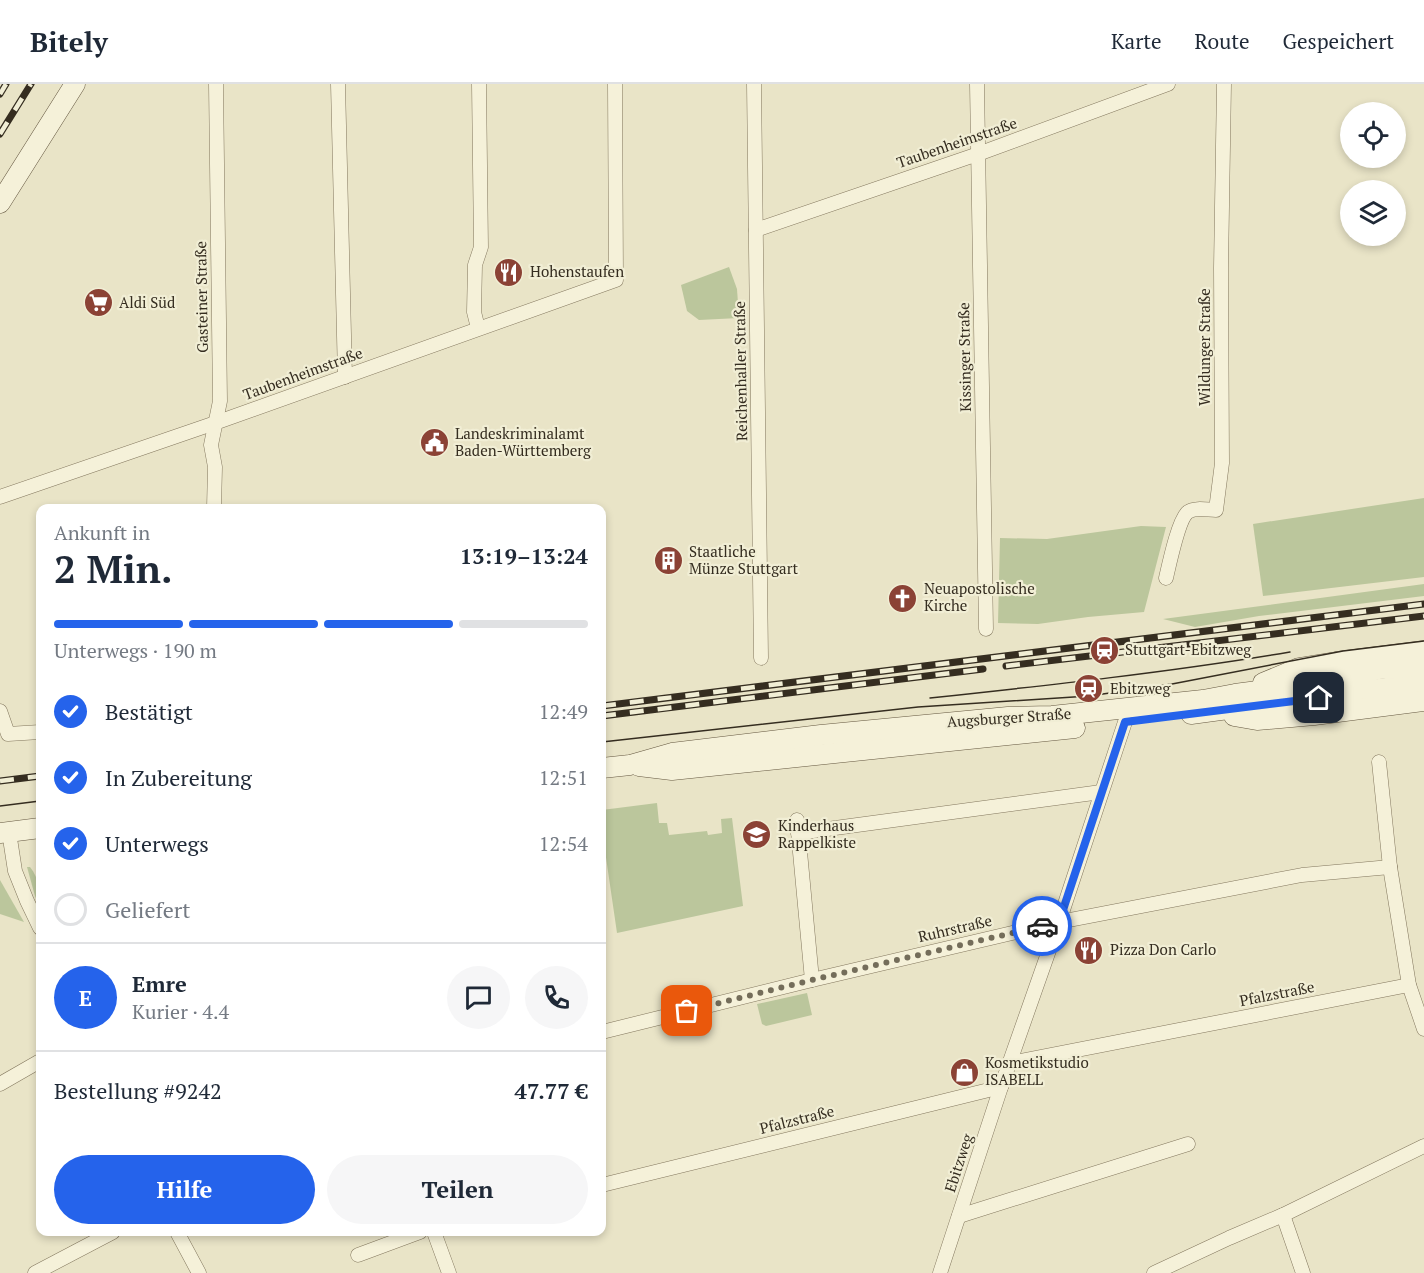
<!DOCTYPE html>
<html lang="de">
<head>
<meta charset="utf-8">
<style>
	:root { --surface:#fff; --page:#f6f6f7; --text:#1f2937; --muted:#747a83; --line:#e0e1e3; --accent:#2563eb }
	body { margin:0; font-family:"PT Serif",serif; background:var(--page); color:var(--text); height:100vh; display:flex; flex-direction:column; font-size:22px; white-space:nowrap }
	* { box-sizing:border-box; margin:0 }
	p { font-size:20px; color:var(--muted) }
	.icon { flex:none; width:33px; height:33px; fill:none; stroke:currentColor; stroke-width:2; stroke-linecap:round; stroke-linejoin:round }
	.map { position:relative; flex:1; overflow:hidden }
	.panel { position:absolute; left:36px; top:420px; width:570px; height:732px; display:flex; flex-direction:column; background:var(--surface); border-radius:12px; box-shadow:0 3px 9px #0003 }
	.panel>* { flex:none }
	.controls { position:absolute; left:1340px; top:18px; display:grid; gap:12px }
	.controls a { display:grid; place-items:center; width:66px; height:66px; border-radius:50%; background:var(--surface); box-shadow:0 3px 9px #0003; font-size:30px }
	.pin { position:absolute; display:grid; place-items:center; width:51px; height:51px; color:#fff; margin:-26px; border-radius:12px; box-shadow:0 3px 9px #0006 }
	.courier { position:absolute; display:grid; place-items:center; width:60px; height:60px; margin:-30px; border:4px solid #2563eb; border-radius:50%; background:#fff; color:#222; box-shadow:0 2px 8px #0007 }
	.summary em { font-style:normal; font-weight:700 }
	.summary div { display:flex; flex-direction:column-reverse }
	.summary { display:flex; align-items:center; justify-content:space-between; height:102px; padding:0 18px }
	h1 { font-size:39px; font-weight:700; line-height:45px }
	.bar { display:grid; grid-template-columns:repeat(4,1fr); gap:9px 6px; align-content:center; height:72px; padding:0 18px }
	.bar i { height:8px; border-radius:4px; background:var(--line) }
	.bar .on { background:var(--accent) }
	.bar p { grid-column:span 4 }
	.line { display:flex; align-items:center; gap:15px; padding:0 18px; border-top:2px solid var(--line) }
	.line div { flex:1 }
	.round { display:grid; place-items:center; flex:none; width:63px; height:63px; border-radius:32px; background:var(--page) }
	ol { padding:0 18px; list-style:none }
	li { display:flex; align-items:center; gap:18px; height:66px }
	li p { margin-inline-start:auto }
	li .icon { padding:6px; border-radius:50%; background:var(--accent); color:#fff; stroke-width:4 }
	li:last-child { color:var(--muted) }
	li i { width:33px; height:33px; border:3px solid var(--line); border-radius:50% }
	.action { display:flex; gap:12px; margin-top:auto; padding:12px 18px }
	.action a { flex:1; height:69px; border-radius:36px; background:var(--accent); color:#fff; font-size:24px; font-weight:700; line-height:69px; text-align:center }
	.action a+a { background:var(--page); color:var(--text) }
	header { display:flex; align-items:center; gap:36px; box-sizing:border-box; height:84px; padding:0 30px; background:var(--surface); border-bottom:2px solid var(--line) }
	header strong { font-size:28px }
	nav { display:flex; gap:33px; margin-inline-start:auto; font-size:21px }
	.map>svg:first-child { display:block }
</style>
</head>
<body>
<header>
<strong>Bitely</strong>
<nav><a>Karte</a><a>Route</a><a>Gespeichert</a></nav>
</header>
<div class="map">
<svg width="1424" height="1189" viewBox="0 0 1424 1189">
	<rect width="100%" height="100%" fill="#e9e4c7"/>
	<g fill="#bbc69c">
		<path d="M729,183l8,22 2,29 -40,2 -12,-9 -6,-26z"/>
		<path d="M1424,414v79l-161,19 -10,-72z"/>
		<path d="M1141,442l25,1 -22,85 -56,5 -50,7 -40,-1 2,-85 47,1z"/>
		<path d="M1424,500v12l-165,20 -64,11 -32,-8z"/>
		<path d="M657,719l2,20h8l2,12 38,-4 1,4 14,-2 -1,-14 11,-1 11,88 -126,27 -15,-103v-20z"/>
		<path d="M27,783h3c9,11 11,26 10,40l-5,-11z"/>
		<path d="M0,796l24,42 -24,-8z"/>
		<path d="M807,909l5,22 -46,11 -4,-2 -5,-20z"/>
	</g>
	<g fill="none" stroke-linecap="round" stroke-linejoin="round">
		<defs>
			<g id="street">
				<path d="M338,0l7,293"/>
				<path d="M754,0l7,574"/>
				<path d="M977,0l9,545"/>
				<path d="M756,146l222,-76 190,-70"/>
				<path d="M478,244l-4,-16 1,-47 6,-18 -2,-163"/>
				<path d="M0,413l215,-74 401,-143 -1,-196"/>
				<path d="M214,424l1,-41 -4,-22 9,-44 -4,-317"/>
				<path d="M1166,494c3,-13 13,-60 22,-66 7,-5 20,-2 28,-2l6,-47 -1,-195 3,-184"/>
				<path d="M0,627l8,23 32,-2"/>
				<path d="M1379,678l11,105 19,118 15,44"/>
				<path d="M797,736l15,160"/>
				<path d="M9,748l6,39 12,30 13,27"/>
				<path d="M798,749l303,-41"/>
				<path d="M602,948l210,-52 247,-58 243,-47 88,-8"/>
				<path d="M1010,979l399,-78"/>
				<path d="M0,1000l40,-23"/>
				<path d="M602,1101l399,-98"/>
				<path d="M1283,1131l20,58"/>
				<path d="M959,1132l229,-72"/>
				<path d="M177,1148l22,41"/>
				<path d="M434,1148l15,41"/>
				<path d="M358,1171l62,-23"/>
				<path d="M35,1189l78,-41"/>
				<path d="M940,1189l61,-186 58,-165 66,-200"/>
				<path d="M1154,1189l75,-35 54,-23 141,-69"/>
			</g>
			<g id="secondary">
				<path d="M0,119l75,-119"/>
				<path d="M1263,599l36,-15 37,-6 88,-11"/>
				<path d="M1191,630l233,-31"/>
				<path d="M1234,632l23,4 57,-5 110,-14"/>
				<path d="M639,682l33,4 403,-42"/>
				<path d="M602,684l28,-3 42,-12 149,-18 187,-18 44,-1 151,-16 32,-6 105,-14 39,-11 45,-3"/>
				<path d="M0,749l40,-5"/>
			</g>
		</defs>
		<use href="#street" stroke="#83775e" stroke-width="15"/>
		<use href="#secondary" stroke="#655841" stroke-width="21"/>
		<use href="#street" stroke="#f5f1d9" stroke-width="14"/>
		<use href="#secondary" stroke="#f5f1d9" stroke-width="20"/>
		<g stroke="#352d20" stroke-width="1.5">
			<path d="M930,614c121,-13 241,-26 360,-46"/>
			<path d="M602,658l316,-35 171,-11 83,-12 171,-33 81,-10"/>
			<path d="M0,722l40,-5"/>
		</g>
		<defs>
			<g id="rail">
				<path d="M0,10l6,-10"/>
				<path d="M0,50l31,-50"/>
				<path d="M1006,582l418,-50"/>
				<path d="M602,622l822,-102"/>
				<path d="M602,632l381,-47"/>
				<path d="M0,697l40,-5"/>
			</g>
		</defs>
		<use href="#rail" stroke="#352d20" stroke-width="7"/>
		<use href="#rail" stroke="#f1eed5" stroke-width="4.5" stroke-dasharray="14" stroke-linecap="butt"/>
	</g>
	<g fill="none" stroke-linecap="round" stroke-linejoin="round">
		<path stroke="#746d5a" stroke-width="6" stroke-dasharray="0 10.8" d="M687,927l125,-31 230,-54"/>
		<path stroke="#2563eb" stroke-width="8" d="M1042,842l17,-4 66,-200 194,-24"/>
	</g>
	<defs>
		<symbol id="restaurant-disc" viewBox="-11 -11 22 22"><circle r="9.5" fill="#8b4235" stroke="#f1eed5"/><path d="M-5-6h1v4h1v-4h1v4h1v-4h1v5L-1.5 .5V6h-2V.5L-5-1ZM5-6V6H3V1.5H1.5Q1.5-4 5-6Z" fill="#fff"/></symbol>
		<symbol id="supermarket-disc" viewBox="-11 -11 22 22"><circle r="9.5" fill="#8b4235" stroke="#f1eed5"/><path d="M-6-5.5h2.5l.6 2H6L4.5 2H-2.5L-4.4-4H-6ZM-1.5 3.2a1.3 1.3 0 1 0 .1 0ZM3 3.2a1.3 1.3 0 1 0 .1 0Z" fill="#fff"/></symbol>
		<symbol id="civic-disc" viewBox="-11 -11 22 22"><circle r="9.5" fill="#8b4235" stroke="#f1eed5"/><path d="M-.6-6.5H3V-4.5H.6V-3L4-1V1h2V6H-6V1h2V-1L-.6-3ZM-1.2 2.5V6h2.4V2.5Z" fill="#fff"/></symbol>
		<symbol id="building-disc" viewBox="-11 -11 22 22"><circle r="9.5" fill="#8b4235" stroke="#f1eed5"/><path d="M-4-6H4V6H1V3H-1V6H-4ZM-2.5-4.3h1.7v1.8h-1.7ZM.8-4.3h1.7v1.8H.8ZM-2.5-1h1.7V.8h-1.7ZM.8-1h1.7V.8H.8Z" fill="#fff"/></symbol>
		<symbol id="church-disc" viewBox="-11 -11 22 22"><circle r="9.5" fill="#8b4235" stroke="#f1eed5"/><path d="M-1.2-6h2.4v3.5h3.3v2.4h-3.3V6h-2.4V-.1h-3.3v-2.4h3.3Z" fill="#fff"/></symbol>
		<symbol id="station-disc" viewBox="-11 -11 22 22"><circle r="9.5" fill="#8b4235" stroke="#f1eed5"/><path d="M-3-6H3Q5-6 5-4V2Q5 4 3 4L4.5 6H3L1.5 4h-3L-3 6H-4.5L-3 4Q-5 4-5 2V-4Q-5-6-3-6ZM-3.5-4v3h7v-3ZM-3.5 1v1.5H-2V1ZM2 1v1.5H3.5V1Z" fill="#fff"/></symbol>
		<symbol id="school-disc" viewBox="-11 -11 22 22"><circle r="9.5" fill="#8b4235" stroke="#f1eed5"/><path d="M0-5L7-2L0 1L-7-2ZM-4 1L0 2.5L4 1V4Q0 6-4 4Z" fill="#fff"/></symbol>
		<symbol id="shop-disc" viewBox="-11 -11 22 22"><circle r="9.5" fill="#8b4235" stroke="#f1eed5"/><path d="M-5-2.5h2.3a2.7 3.5 0 0 1 5.4 0H5L5.5 6h-11ZM-1.5-2.5h3a1.5 2.3 0 0 0-3 0Z" fill="#fff"/></symbol>
	</defs>
	<g fill-rule="evenodd">
		<use href="#restaurant-disc" x="492" y="172" width="33" height="33"/>
		<use href="#supermarket-disc" x="82" y="202" width="33" height="33"/>
		<use href="#civic-disc" x="418" y="342" width="33" height="33"/>
		<use href="#building-disc" x="652" y="460" width="33" height="33"/>
		<use href="#church-disc" x="886" y="498" width="33" height="33"/>
		<use href="#station-disc" x="1088" y="550" width="33" height="33"/>
		<use href="#station-disc" x="1072" y="588" width="33" height="33"/>
		<use href="#school-disc" x="740" y="734" width="33" height="33"/>
		<use href="#restaurant-disc" x="1072" y="850" width="33" height="33"/>
		<use href="#shop-disc" x="948" y="972" width="33" height="33"/>
	</g>
	<g text-anchor="middle" stroke-width="4.5" stroke-linejoin="round" paint-order="stroke">
		<g font-size="15" fill="#352d20" stroke="#f1eed5">
			<text transform="translate(957 59) rotate(-19)" y="5">Taubenheimstraße</text>
			<text transform="translate(202 213) rotate(-91)" y="5">Gasteiner Straße</text>
			<text transform="translate(1205 263) rotate(-90)" y="5">Wildunger Straße</text>
			<text transform="translate(965 273) rotate(-91)" y="5">Kissinger Straße</text>
			<text transform="translate(741 287) rotate(-91)" y="5">Reichenhaller Straße</text>
			<text transform="translate(303 290) rotate(-20)" y="5">Taubenheimstraße</text>
			<text transform="translate(1009 634) rotate(-4)" y="5">Augsburger Straße</text>
			<text transform="translate(955 845) rotate(-13)" y="5">Ruhrstraße</text>
			<text transform="translate(1277 910) rotate(-11)" y="5">Pfalzstraße</text>
			<text transform="translate(797 1036) rotate(-14)" y="5">Pfalzstraße</text>
			<text transform="translate(959 1079) rotate(-72)" y="5">Ebitzweg</text>
		</g>
		<g font-size="15" fill="#352d20" stroke="#f1eed5" text-anchor="start">
			<text x="530" y="193">Hohenstaufen</text>
			<text x="119" y="224">Aldi Süd</text>
			<text x="455" y="355">Landeskriminalamt<tspan x="455" dy="17">Baden-Württemberg</tspan></text>
			<text x="689" y="473">Staatliche<tspan x="689" dy="17">Münze Stuttgart</tspan></text>
			<text x="924" y="510">Neuapostolische<tspan x="924" dy="17">Kirche</tspan></text>
			<text x="1125" y="571">Stuttgart-Ebitzweg</text>
			<text x="1110" y="610">Ebitzweg</text>
			<text x="778" y="747">Kinderhaus<tspan x="778" dy="17">Rappelkiste</tspan></text>
			<text x="1110" y="871">Pizza Don Carlo</text>
			<text x="985" y="984">Kosmetikstudio<tspan x="985" dy="17">ISABELL</tspan></text>
		</g>
	</g>
</svg>
<div class="controls">
<a><svg class="icon" aria-label="locate" viewBox="0 0 24 24"><circle cx="12" cy="12" r="6"/><path d="M12 2v4M12 18v4M2 12h4M18 12h4"/></svg></a>
<a><svg class="icon" aria-label="layers" viewBox="0 0 24 24"><path d="M12 4l9 5-9 5-9-5zM3 14l9 5 9-5"/></svg></a>
</div>
<div class="pin" style="left:687px;top:927px;background:#ea580c"><svg class="icon" aria-label="bag" viewBox="0 0 24 24"><path d="M5 8h14l-1 12H6zM9 8a3 3 0 0 1 6 0"/></svg></div>
<div class="pin" style="left:1319px;top:614px;background:#1f2937"><svg class="icon" aria-label="home" viewBox="0 0 24 24"><path d="M3 11l9-7 9 7M6 9v11h12V9"/></svg></div>
<div class="courier" style="left:1042px;top:842px"><svg class="icon" aria-label="car" viewBox="0 0 24 24"><path d="M5 17H2v-5l4-1 3-4h7l3 4 3 1v5h-3M9 17h6M6 11h13"/><circle cx="7" cy="17" r="2"/><circle cx="17" cy="17" r="2"/></svg></div>
<section class="panel">
<div class="summary"><div><h1>2 Min.</h1><p>Ankunft in</p></div><em>13:19–13:24</em></div>
<div class="bar"><i class="on"></i><i class="on"></i><i class="on"></i><i></i><p>Unterwegs · 190 m</p></div>
<ol>
<li><svg class="icon" aria-label="check" viewBox="0 0 24 24"><path d="M5 12l5 5 9-10"/></svg>Bestätigt<p>12:49</p></li>
<li><svg class="icon" aria-label="check" viewBox="0 0 24 24"><path d="M5 12l5 5 9-10"/></svg>In Zubereitung<p>12:51</p></li>
<li><svg class="icon" aria-label="check" viewBox="0 0 24 24"><path d="M5 12l5 5 9-10"/></svg>Unterwegs<p>12:54</p></li>
<li><i></i>Geliefert</li>
</ol>
<div class="line" style="height:108px"><b class="round" style="background:var(--accent);color:#fff">E</b><div><b>Emre</b><p>Kurier · 4.4</p></div><a class="round"><svg class="icon" aria-label="chat" viewBox="0 0 24 24"><path d="M4 5h16v11H9l-5 4z"/></svg></a><a class="round"><svg class="icon" aria-label="phone" viewBox="0 0 24 24"><path d="M5 4h4l2 5-3 2q2 4 5 5l2-3 5 2v4C11 20 4 13 5 4z"/></svg></a></div>
<div class="line" style="height:78px"><div>Bestellung #9242</div><b>47.77 €</b></div>
<div class="action"><a>Hilfe</a><a>Teilen</a></div>
</section>
</div>
</body>
</html>
